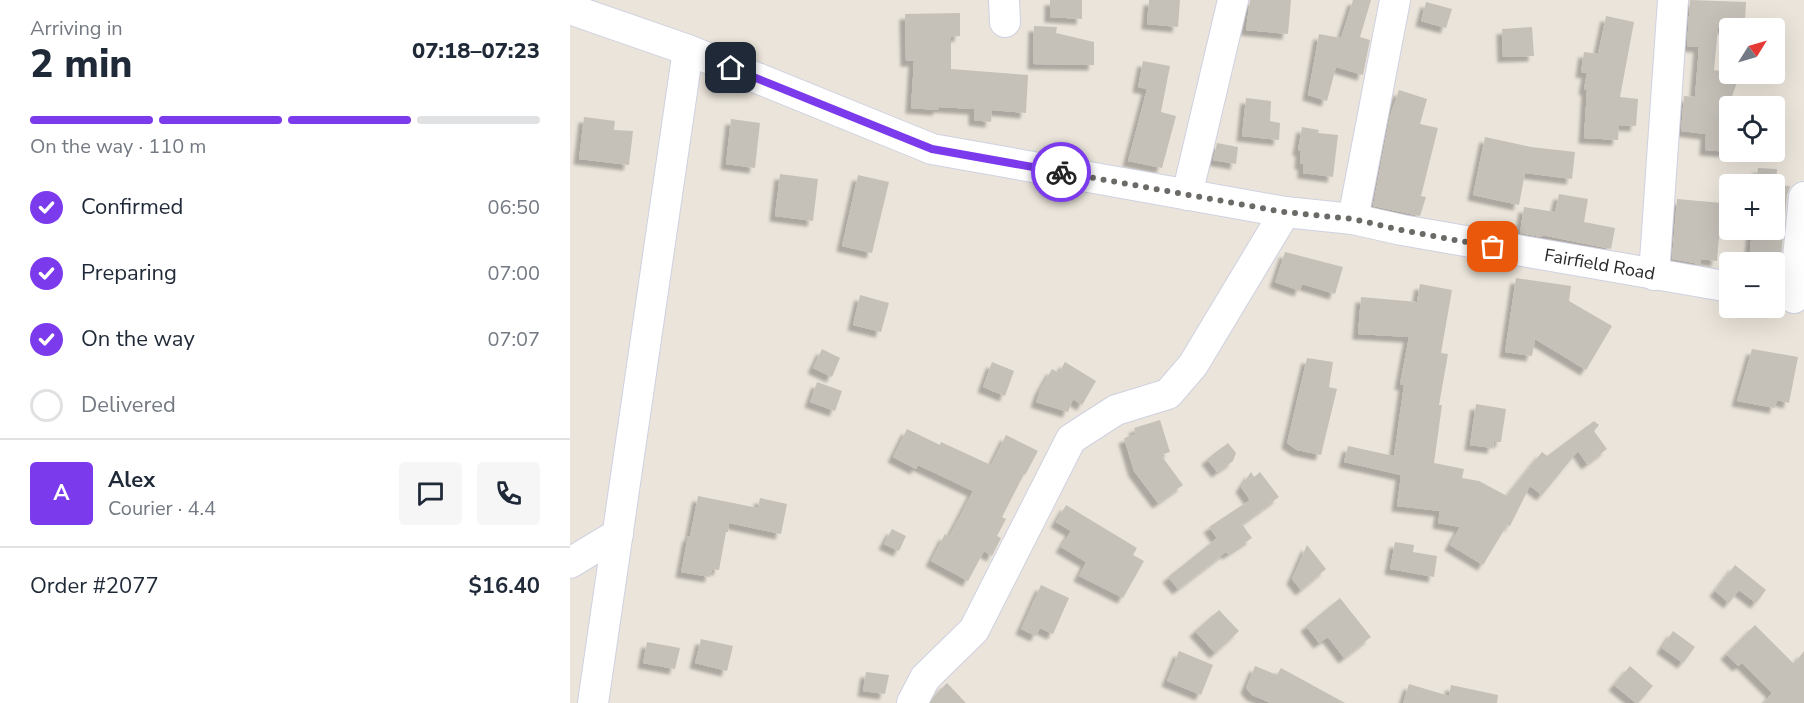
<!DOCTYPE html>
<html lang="en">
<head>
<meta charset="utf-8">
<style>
	:root { --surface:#fff; --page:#f6f6f7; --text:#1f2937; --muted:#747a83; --line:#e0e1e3; --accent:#7c3aed }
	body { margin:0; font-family:"Nunito Sans",sans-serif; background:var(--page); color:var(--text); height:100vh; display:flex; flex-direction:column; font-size:22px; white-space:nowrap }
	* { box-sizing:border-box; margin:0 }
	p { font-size:20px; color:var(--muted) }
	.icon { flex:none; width:33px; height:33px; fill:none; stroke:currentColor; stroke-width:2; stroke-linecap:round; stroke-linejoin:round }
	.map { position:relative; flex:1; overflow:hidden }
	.side { display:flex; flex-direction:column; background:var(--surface); width:570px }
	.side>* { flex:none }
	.needle { width:39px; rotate:53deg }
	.fabs { position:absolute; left:1149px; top:18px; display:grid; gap:12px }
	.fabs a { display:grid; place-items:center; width:66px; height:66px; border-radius:6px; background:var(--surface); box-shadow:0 6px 24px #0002; font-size:30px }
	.pin { position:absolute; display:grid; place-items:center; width:51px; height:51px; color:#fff; margin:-26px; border-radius:12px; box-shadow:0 3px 9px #0006 }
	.courier { position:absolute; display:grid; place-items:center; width:60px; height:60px; margin:-30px; border:4px solid #7c3aed; border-radius:50%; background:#fff; color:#222; box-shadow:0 2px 8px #0007 }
	.summary em { font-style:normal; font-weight:800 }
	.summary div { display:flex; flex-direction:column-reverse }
	.summary { display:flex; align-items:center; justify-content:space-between; height:102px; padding:0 30px }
	h1 { font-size:39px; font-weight:800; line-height:45px }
	.bar { display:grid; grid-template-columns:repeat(4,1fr); gap:9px 6px; align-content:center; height:72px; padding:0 30px }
	.bar i { height:8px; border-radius:4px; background:var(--line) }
	.bar .active { background:var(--accent) }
	.bar p { grid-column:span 4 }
	.line { display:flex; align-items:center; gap:15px; padding:0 30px; border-top:2px solid var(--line) }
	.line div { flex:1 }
	.round { display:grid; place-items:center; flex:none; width:63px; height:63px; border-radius:6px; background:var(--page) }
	ol { padding:0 30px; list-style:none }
	li { display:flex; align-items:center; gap:18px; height:66px }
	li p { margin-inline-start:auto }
	li .icon { padding:6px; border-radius:50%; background:var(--accent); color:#fff; stroke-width:4 }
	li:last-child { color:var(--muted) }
	li i { width:33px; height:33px; border:3px solid var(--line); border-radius:50% }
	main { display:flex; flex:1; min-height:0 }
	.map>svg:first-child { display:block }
</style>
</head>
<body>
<main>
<section class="side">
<div class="summary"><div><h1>2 min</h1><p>Arriving in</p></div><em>07:18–07:23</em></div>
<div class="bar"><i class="active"></i><i class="active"></i><i class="active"></i><i></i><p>On the way · 110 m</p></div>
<ol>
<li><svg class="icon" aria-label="check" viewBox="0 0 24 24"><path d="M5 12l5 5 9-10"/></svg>Confirmed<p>06:50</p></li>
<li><svg class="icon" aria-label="check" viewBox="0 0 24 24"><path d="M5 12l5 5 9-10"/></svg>Preparing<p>07:00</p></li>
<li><svg class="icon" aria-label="check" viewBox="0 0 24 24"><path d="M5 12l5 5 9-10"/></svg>On the way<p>07:07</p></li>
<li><i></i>Delivered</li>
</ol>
<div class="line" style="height:108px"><b class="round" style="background:var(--accent);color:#fff">A</b><div><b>Alex</b><p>Courier · 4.4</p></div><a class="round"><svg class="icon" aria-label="chat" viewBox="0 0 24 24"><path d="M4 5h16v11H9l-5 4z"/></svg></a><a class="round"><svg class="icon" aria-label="phone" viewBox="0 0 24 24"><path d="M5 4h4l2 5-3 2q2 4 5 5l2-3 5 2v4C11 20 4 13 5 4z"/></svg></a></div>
<div class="line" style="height:78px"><div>Order #2077</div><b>$16.40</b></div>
</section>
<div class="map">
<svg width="1234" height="703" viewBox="0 0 1234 703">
	<defs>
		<filter id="shadow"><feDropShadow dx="-5.5" dy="5.5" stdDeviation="1.5" flood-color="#0004"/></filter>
	</defs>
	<rect width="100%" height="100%" fill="#eae4da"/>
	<g fill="#c5c1b9" filter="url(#shadow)">
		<path d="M480,0h32v19l-32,-2z"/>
		<path d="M579,0h31l-2,27 -31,-3z"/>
		<path d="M680,0h41l-3,34 -42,-4z"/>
		<path d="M783,0h18l-11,37 10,3 -7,35 -27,-8 -9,34 -19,-6 11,-61 22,4z"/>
		<path d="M1120,0l56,2 -1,18h-7l-1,8h-19l-4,42 26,4 -10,28v50l-25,-2 1,-16 -25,-3 3,-35 11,1 4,-50 -12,-1z"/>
		<path d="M856,2l26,7 -6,19 -25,-7z"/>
		<path d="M390,13v23l-9,1v32l77,6 -2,38 -34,-3 -1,12 -17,-2v-11l-35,-2 -1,3 -27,-2 3,-47h-8l-1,-47z"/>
		<path d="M1036,16l28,6 -14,75 18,2 -2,27 -17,-1 -1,15 -34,-2 3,-48 -3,-1 3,-16 -6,-1 3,-20 14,2z"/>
		<path d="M464,26l23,1 -1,6 38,9v23l-61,-1z"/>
		<path d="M962,27l2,29 -31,1 -1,-28z"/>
		<path d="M573,61l27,5 -9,46 15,4 -14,52 -34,-7 19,-72 -9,-2z"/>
		<path d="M829,90l28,9 -7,25 18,4 -17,68 5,1 -6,19 -47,-10 17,-90z"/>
		<path d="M676,98l25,3 -1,20 10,2 -1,17 -37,-4z"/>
		<path d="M14,117l31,4 -1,9 19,1 -4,34 -50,-6z"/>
		<path d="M161,119l29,4 -5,45 -29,-4z"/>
		<path d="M732,127l17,3 -1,3 20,2 -5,42 -30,-4v-9h-3l1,-13 -3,-1z"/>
		<path d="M915,137l46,10 44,5 -3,27 -47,-6 -6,32 -46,-10z"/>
		<path d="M647,143l21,4 -2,17 -23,-4z"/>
		<path d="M1188,168l19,1 -1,15h-20z"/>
		<path d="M210,174l38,5 -5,42 -38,-5z"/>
		<path d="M288,175l31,7 -17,71 -30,-7z"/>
		<path d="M1204,185l16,1 -3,9 -8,82 -5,-1v-14h-25l3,-32h22z"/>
		<path d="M989,194l29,5 -4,23 31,6 -4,21 -69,-14 -1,2 -21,-4 4,-26 31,5z"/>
		<path d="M1107,199l45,4 -5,58 -16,-2 -1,5 -28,-5z"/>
		<path d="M715,252l58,15 -8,27 -33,-10 -2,7 -25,-9z"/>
		<path d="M946,278l55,8 -2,15 43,25 -26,44 -51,-31 -3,17 -27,-4z"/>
		<path d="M850,284l32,6 -11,63 7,1 -9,51h3l-8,58 30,6 -2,9 17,3 28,15 35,-44 5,4 47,-35 5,4 -5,6 13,18 -20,15 -9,-13 -36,44 -12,-9 -20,40 -3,-1 -24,40 -33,-20 10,-18 -22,-4 2,-12 -43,-5 4,-31 -57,-13 4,-16 46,10 10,-71 -4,-1 9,-47 -51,-3 3,-37 56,5z"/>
		<path d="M290,295l29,8 -8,29 -28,-7z"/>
		<path d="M252,349l18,9 -8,19 -19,-9z"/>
		<path d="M1182,349l46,8 -9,46 -12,-3 -2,8 -38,-7z"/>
		<path d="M737,358l26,4 -4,25 8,2 -16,66 -24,-5 -10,-7z"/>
		<path d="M422,362l22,9 -9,25 -22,-9z"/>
		<path d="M495,362l31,19 -14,24 -9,-6 -5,13 -32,-10 4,-12 12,-21 7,4z"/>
		<path d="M247,382l25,9 -7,20 -25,-9z"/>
		<path d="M906,404l30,5 -5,33h-7l-1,6 -23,-3z"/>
		<path d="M590,420l10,32 -9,3 22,30 -25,18 -24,-32 -10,-33 12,-4 -2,-6z"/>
		<path d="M337,429l33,16 1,-3 50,23 15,-30 32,16 -13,24 -1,-1 -22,43 4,2 -9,17 4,2 -9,18 -8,-5 -16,30 -37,-20 14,-27 4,3 24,-46 -55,-26 -2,4 -23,-12z"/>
		<path d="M658,443l8,10 -3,8 -16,11 -10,-13z"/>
		<path d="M681,472l3,5 6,-5 19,25 -37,27 10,14 -24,16 -2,-2 -48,37 -10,-12 49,-39 -8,-11 41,-27 -9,-13z"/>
		<path d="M128,496l60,12 2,-10 27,6 -6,30 -52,-11 -1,9h-2l-7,38 -7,-1 -2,8 -29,-5 7,-36h2z"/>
		<path d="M496,505l71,43 -4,7 11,6 -21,37 -44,-22 7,-14 -25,-15 10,-16 -15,-9z"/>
		<path d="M322,529l14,7 -7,15 -15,-7z"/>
		<path d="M825,542l19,3 -1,7 24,4 -3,21 -44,-8z"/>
		<path d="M737,545l19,24 -25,21 -9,-11z"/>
		<path d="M1165,565l31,25 -10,13 -17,-13 -10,13 -14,-12z"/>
		<path d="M471,585l28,13 -16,36 -13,-6 -4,8 -15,-7z"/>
		<path d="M770,598l31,39 -27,21 -16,-21 -9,6 -13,-17z"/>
		<path d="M649,610l20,21 -24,22 -20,-22z"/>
		<path d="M1185,625l39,39 10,-13v52h-40l8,-10 -30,-30 -4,3 -12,-12z"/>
		<path d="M1103,631l22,16 -12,16 -21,-15z"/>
		<path d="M131,639l32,7 -6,25 -32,-8z"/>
		<path d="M77,642l33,6 -5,21 -32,-6z"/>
		<path d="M609,651l34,14 -12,30 -34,-14z"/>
		<path d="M685,666l22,9 4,-7 64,35h-74l-19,-8 -6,-7z"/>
		<path d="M1060,666l23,20 -15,17h-2l-22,-18z"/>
		<path d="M296,672l23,3 -4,19 -22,-3z"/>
		<path d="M377,683l19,20h-35l6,-10z"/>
		<path d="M839,684l40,12 2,-11 47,10 -1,8h-94z"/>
	</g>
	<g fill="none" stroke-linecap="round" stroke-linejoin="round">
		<defs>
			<g id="minor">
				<path d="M434,0l1,22"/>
				<path id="s1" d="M0,9l118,41 244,99 353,63 68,7 49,11 328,57"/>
				<path d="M617,195l46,-195"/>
				<path d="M783,219l42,-219"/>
				<path d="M1084,275l19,-275"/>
				<path d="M1224,298l10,-101"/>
				<path d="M0,563l48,-29"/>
				<path d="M23,703l95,-653"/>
				<path d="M342,703l13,-25 49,-48 97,-191 45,-29 52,-16 25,-29 92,-153"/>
			</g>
		</defs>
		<use href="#minor" stroke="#cfd1e1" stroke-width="32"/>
		<use href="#minor" stroke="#fff" stroke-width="30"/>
	</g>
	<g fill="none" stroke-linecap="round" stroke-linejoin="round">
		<path stroke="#6c6a66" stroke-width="6" stroke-dasharray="0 10.8" d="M491,172l223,40 69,7 48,11 92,17"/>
		<path stroke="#7c3aed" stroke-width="8" d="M161,68l201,81 129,23"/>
	</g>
	<g text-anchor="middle" stroke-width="6" stroke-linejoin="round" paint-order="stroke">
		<g font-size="18" fill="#282828" stroke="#fff">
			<text dy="6" stroke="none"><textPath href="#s1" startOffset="1066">Fairfield Road</textPath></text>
		</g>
	</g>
</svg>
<div class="fabs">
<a><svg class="needle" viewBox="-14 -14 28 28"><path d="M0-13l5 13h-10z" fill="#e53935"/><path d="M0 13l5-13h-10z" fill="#747a83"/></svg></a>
<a><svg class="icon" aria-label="locate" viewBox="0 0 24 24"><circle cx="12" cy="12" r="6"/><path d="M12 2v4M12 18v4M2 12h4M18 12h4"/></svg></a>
<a>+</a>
<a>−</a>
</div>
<div class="pin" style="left:923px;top:247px;background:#ea580c"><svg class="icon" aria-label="bag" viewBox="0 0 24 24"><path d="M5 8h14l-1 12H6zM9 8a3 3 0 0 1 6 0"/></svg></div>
<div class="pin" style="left:161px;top:68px;background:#1f2937"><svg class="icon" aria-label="home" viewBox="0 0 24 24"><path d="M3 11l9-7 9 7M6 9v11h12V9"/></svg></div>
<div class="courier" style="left:491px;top:172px"><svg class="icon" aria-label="bike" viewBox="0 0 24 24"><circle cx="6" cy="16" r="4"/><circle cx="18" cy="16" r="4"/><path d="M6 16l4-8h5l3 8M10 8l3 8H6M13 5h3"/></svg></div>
</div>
</main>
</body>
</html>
